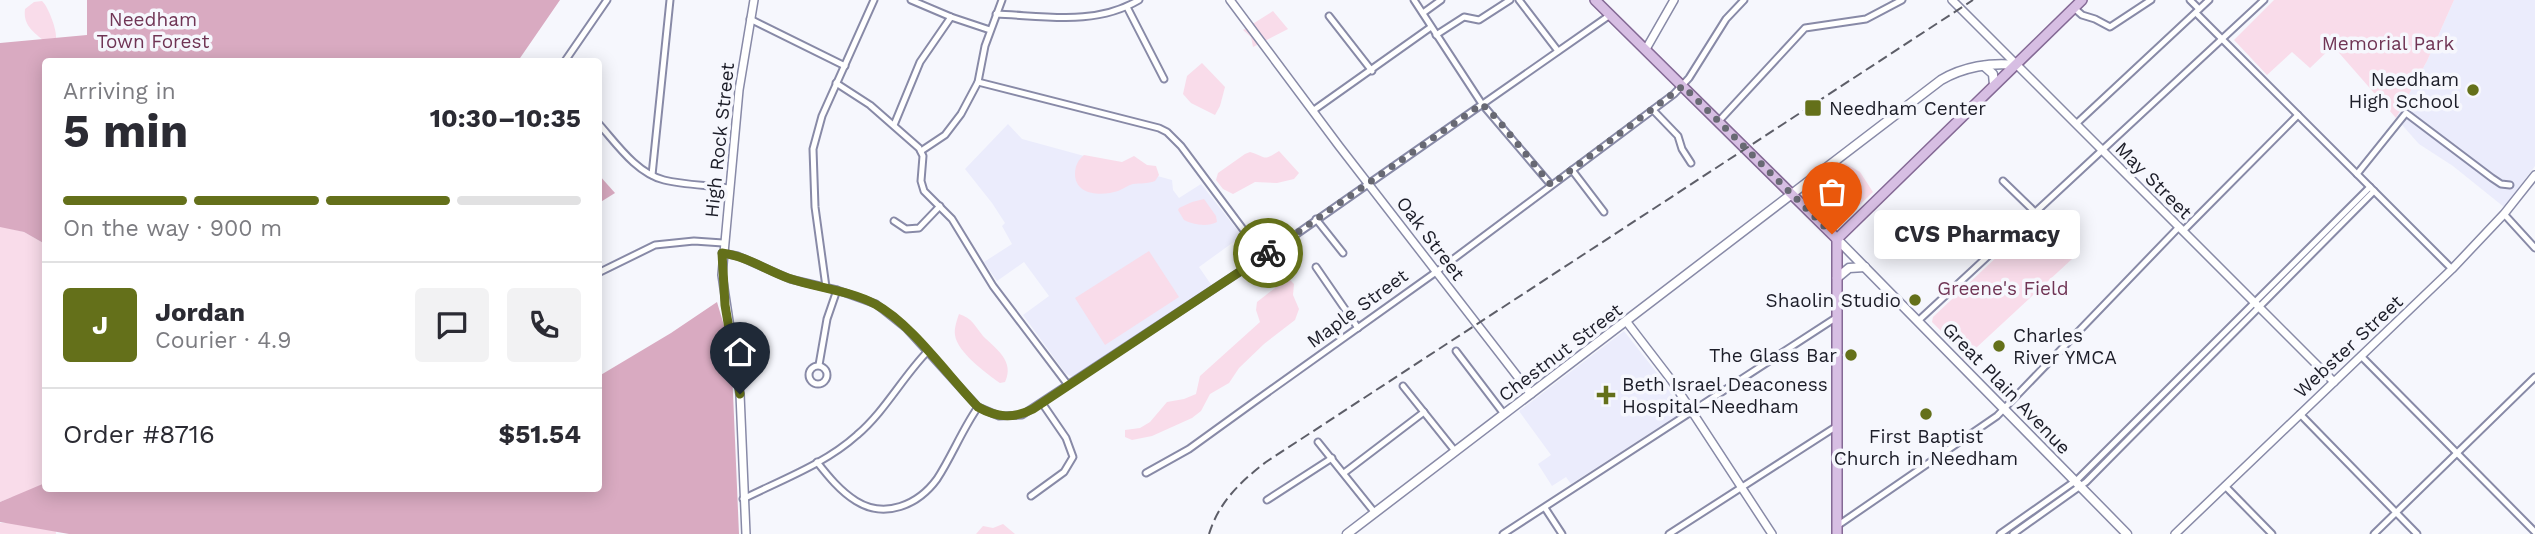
<!DOCTYPE html>
<html lang="en">
<head>
<meta charset="utf-8">
<style>
	:root { --surface:#fff; --page:#f2f2f3; --text:#2b2b33; --muted:#7c7c81; --line:#e1e1e2; --accent:#64701a }
	body { margin:0; font-family:"Work Sans",sans-serif; background:var(--page); color:var(--text); height:100vh; display:flex; flex-direction:column; font-size:26px; white-space:nowrap }
	* { box-sizing:border-box; margin:0 }
	p { font-size:23px; color:var(--muted) }
	.icon { flex:none; width:38px; height:38px; fill:none; stroke:currentColor; stroke-width:2; stroke-linecap:round; stroke-linejoin:round }
	.map { position:relative; flex:1; overflow:hidden }
	.sheet { position:absolute; left:42px; top:58px; width:560px; height:434px; display:flex; flex-direction:column; background:var(--surface); border-radius:7px; box-shadow:0 4px 18px #0003 }
	.sheet>* { flex:none }
	.pin { position:absolute; display:grid; place-items:center; width:60px; height:60px; color:#fff; margin:-72px -30px; border-radius:50% 50% 50% 0; rotate:-45deg; box-shadow:0 0 7px #0007 }
	.pin .icon { rotate:45deg }
	.courier { position:absolute; display:grid; place-items:center; width:70px; height:70px; margin:-35px; border:5px solid #64701a; border-radius:50%; background:#fff; color:#222; box-shadow:0 2px 9px #0007 }
	.bubble { position:absolute; height:49px; border-radius:7px; background:var(--surface); box-shadow:0 4px 18px #0003; font-size:23px; font-weight:700; line-height:49px; text-align:center }
	.summary em { font-style:normal; font-weight:700 }
	.summary div { display:flex; flex-direction:column-reverse }
	.summary { display:flex; align-items:center; justify-content:space-between; height:119px; padding:0 21px }
	h1 { font-size:46px; font-weight:700; line-height:52px }
	.bar { display:grid; grid-template-columns:repeat(4,1fr); gap:10px 7px; align-content:center; height:84px; padding:0 21px }
	.bar i { height:9px; border-radius:5px; background:var(--line) }
	.bar .on { background:var(--accent) }
	.bar p { grid-column:span 4 }
	.line { display:flex; align-items:center; gap:18px; padding:0 21px; border-top:2px solid var(--line) }
	.line div { flex:1 }
	.round { display:grid; place-items:center; flex:none; width:74px; height:74px; border-radius:7px; background:var(--page) }
	.map>svg:first-child { display:block }
</style>
</head>
<body>
<div class="map">
<svg width="2535" height="534" viewBox="0 0 2535 534">
	<rect width="100%" height="100%" fill="#f6f7fd"/>
	<g fill="#ebecfc">
		<path d="M2454,0h81v166l-31,41 -51,-41 -34,-22 -23,-26 31,-57z"/>
		<path d="M1008,124l14,15 150,41 1,10 6,8 22,-14 41,52 -43,31 13,19 -139,91 -7,-3 -43,-59 26,-19 -25,-34 -27,19 -13,-19 28,-18 -10,-18 3,-3 -13,-20 -27,-34z"/>
		<path d="M1624,331l37,47 22,34 -112,72 -5,-7 -14,9 -14,-22 13,-9 -32,-44z"/>
	</g>
	<g fill="#f9dcea">
		<path d="M2274,0h180l-27,61 -31,57 -63,-72 -23,22 -18,-16 -25,23 -33,-35z"/>
		<path d="M42,1c6,5 15,29 14,37l-13,2c-11,-9 -20,-16 -18,-31l9,-7z"/>
		<path d="M1273,11l15,18 -35,18 -2,-10 -8,-7z"/>
		<path d="M1202,63l23,24 -5,19 -5,9 -24,-12 -8,-9 4,-18z"/>
		<path d="M1279,151l20,22 -5,6 -17,4 -22,-1 -22,12 -10,-5 -7,-9 2,-7 27,-19 5,-2c17,5 12,10 29,-1z"/>
		<path d="M1084,155l38,7 12,-6 13,9 9,1 3,9 -4,6c-8,3 -14,2 -22,3 -5,1 -10,5 -15,7 -15,5 -43,5 -43,-17 0,-8 3,-14 9,-19z"/>
		<path d="M1845,163l15,9 13,20 -30,29 -9,-2 -8,-13 -13,-9v-9z"/>
		<path d="M1204,199l12,17 1,6c-9,5 -24,3 -33,-2l-6,-10 1,-2 13,-6z"/>
		<path d="M2036,220l36,39 -109,101 -2,-9 -29,-29 1,-5z"/>
		<path d="M0,226l24,6 21,12 1,244 7,13 3,33h-56v-11h10l2,-26 -12,5z"/>
		<path d="M1149,251l30,46 -74,48 -30,-47z"/>
		<path d="M1286,276l8,8 -1,11 6,14 -4,11 -31,24 -25,24 -10,15 -19,11 -9,17 -9,7 -40,18 -20,4 -7,-3v-7l15,-2 10,-6 17,-20 17,-3 12,-5 4,-18 60,-54 -4,-12 1,-8 18,-14 5,-10z"/>
		<path d="M959,314c13,4 16,12 24,22 13,13 32,25 22,46l-5,1c-13,-9 -43,-31 -45,-48 -1,-7 2,-15 4,-21z"/>
		<path d="M2168,393l1,2 -86,85 -1,-2z"/>
		<path d="M1003,524l12,10h-39l7,-8 10,2z"/>
	</g>
	<g fill="#d9aac1">
		<path d="M87,0h473l-42,61h-472l-1,183 -21,-12 -24,-5v-184l87,-8z"/>
		<path d="M599,175l16,18 -16,10h-1z"/>
		<path d="M717,302l11,37 4,31 7,164h-670l-69,-12v-20l45,-19 1,5h552l1,-112 72,-43z"/>
	</g>
	<g fill="none" stroke-linecap="round" stroke-linejoin="round">
		<defs>
			<g id="minor">
				<path d="M911,0l40,17 39,13"/>
				<path d="M1414,0l68,104 69,81"/>
				<path d="M1519,0l39,51"/>
				<path d="M2190,0l9,9"/>
				<path d="M1127,7l37,72"/>
				<path d="M2074,8l8,7 13,4 15,8 41,-27"/>
				<path d="M1423,13l18,-13"/>
				<path d="M2196,13l256,256"/>
				<path d="M996,14c50,2 99,12 143,-14"/>
				<path d="M1329,16l43,55"/>
				<path d="M750,19l95,47"/>
				<path d="M1436,35l28,-18 15,3 31,-20"/>
				<path d="M565,61l42,-61"/>
				<path d="M978,82l181,46 8,4 14,14 82,110"/>
				<path d="M836,83l34,22 49,43 4,8 -2,25 3,10 28,28 41,67 75,99"/>
				<path d="M1314,110l117,-83"/>
				<path d="M1653,110l25,26 4,13 9,14"/>
				<path d="M1719,121l86,-93 61,-9 36,-19"/>
				<path d="M598,123c18,20 38,50 66,57 20,5 44,5 65,8"/>
				<path d="M2076,124l133,-124"/>
				<path d="M894,125l26,-63 31,-45"/>
				<path d="M921,151l24,-16 16,-21 17,-32 7,-36 17,-46"/>
				<path d="M1572,170l32,42"/>
				<path d="M2357,174l49,-61 86,65 9,6 9,1"/>
				<path d="M652,175l18,-175"/>
				<path d="M2003,181l33,32"/>
				<path d="M2504,214l31,34"/>
				<path d="M1316,219l27,34"/>
				<path d="M894,221l12,8 13,-1 21,-22"/>
				<path d="M2183,231l115,-116"/>
				<path d="M722,253l16,3 52,23 47,11 39,14 30,24 72,79 21,9 23,-1 269,-177 319,-223"/>
				<path d="M1316,267l42,61"/>
				<path d="M598,273l57,-28 39,-4 29,2"/>
				<path d="M826,287l-11,-80 -2,-58 9,-33 52,-116"/>
				<path d="M1918,321l346,-321"/>
				<path d="M1456,351l48,63"/>
				<path d="M2361,356l174,176"/>
				<path d="M819,365l8,-46 10,-29"/>
				<circle cx="818" cy="375" r="9"/>
				<path d="M1403,386l52,65"/>
				<path d="M2300,414l117,120"/>
				<path d="M1318,442l57,71"/>
				<path d="M817,462c11,14 23,29 39,39 29,18 62,4 81,-22 15,-23 25,-49 41,-72"/>
				<path d="M1146,473l43,-24 65,-47 182,-130 238,-178 15,-16 37,-59 18,-19"/>
				<path d="M1344,473l80,-61"/>
				<path d="M2225,486l47,48"/>
				<path d="M1031,496l33,-24 9,-15 -7,-19 -24,-35"/>
				<path d="M743,499c38,-19 82,-35 114,-64 28,-24 45,-57 70,-83"/>
				<path d="M1267,500l65,-42"/>
				<path d="M1545,508l17,26"/>
				<path d="M1837,526l160,-110 182,-189"/>
				<path d="M1503,534l334,-217"/>
				<path d="M1669,534l168,-108"/>
				<path d="M2000,534l78,-55 292,-292"/>
				<path d="M2013,534l73,-52 288,-291"/>
				<path d="M2374,534l161,-157"/>
			</g>
			<g id="tertiary">
				<path d="M1230,0l109,146 192,248"/>
				<path d="M1952,0l382,382"/>
				<path d="M1646,49l28,-49"/>
				<path d="M1626,321l46,60 100,153"/>
				<path d="M746,534l-6,-140 -18,-119 17,-185 15,-90"/>
				<path d="M2175,534l277,-265 52,-55 31,-39"/>
			</g>
			<g id="secondary">
				<path d="M1984,66l9,8 1,11"/>
				<path d="M1837,239l290,295"/>
				<path d="M1837,278l12,-10 16,-1"/>
				<path d="M1347,534l594,-454c22,-13 50,-18 75,-15"/>
			</g>
			<g id="primary">
				<path d="M1595,0l242,239"/>
				<path d="M1837,239l245,-239"/>
				<path d="M1837,239v295"/>
			</g>
		</defs>
		<use href="#minor" stroke="#888aa7" stroke-width="9"/>
		<use href="#tertiary" stroke="#888aa7" stroke-width="10"/>
		<use href="#secondary" stroke="#888aa7" stroke-width="11"/>
		<use href="#primary" stroke="#846995" stroke-width="12"/>
		<use href="#minor" stroke="#fff" stroke-width="5"/>
		<use href="#tertiary" stroke="#fff" stroke-width="7"/>
		<use href="#secondary" stroke="#fff" stroke-width="8"/>
		<use href="#primary" stroke="#d7bee3" stroke-width="9"/>
		<path stroke="#5d5e68" stroke-width="2" stroke-dasharray="10 5" stroke-linecap="butt" d="M1209,534c10,-32 31,-52 57,-72l707,-462"/>
	</g>
	<g fill="none" stroke-linecap="round" stroke-linejoin="round">
		<path stroke="#686973" stroke-width="7" stroke-dasharray="0 12.6" d="M1268,253l214,-149 17,17 52,64 132,-99 149,148"/>
		<path stroke="#64701a" stroke-width="9" d="M740,394l-15,-89 -3,-52c24,3 44,17 66,25 29,10 60,12 87,26 36,19 74,73 103,103 19,11 36,12 55,2l235,-156"/>
	</g>
	<g fill="#64701a" stroke="#f6f7fd" stroke-width="2.5">
		<circle cx="2473" cy="90" r="7"/>
		<rect x="1804" y="99" width="18" height="18" rx="3.5"/>
		<circle cx="1915" cy="300" r="7"/>
		<circle cx="1999" cy="346" r="7"/>
		<circle cx="1851" cy="355" r="7"/>
		<path d="M1602.5 384.5h7v7h7v7h-7v7h-7v-7h-7v-7h7z"/>
		<circle cx="1926" cy="414" r="7"/>
	</g>
	<g text-anchor="middle" stroke-width="7" stroke-linejoin="round" paint-order="stroke">
		<g font-size="19" fill="#703555" stroke="#f6f7fd">
			<text x="153" y="26">Needham<tspan x="153" dy="22">Town Forest</tspan></text>
			<text x="2388" y="50">Memorial Park</text>
			<text x="2003" y="295">Greene's Field</text>
		</g>
		<g font-size="19" fill="#1c1d28" stroke="#f6f7fd" text-anchor="end">
			<text x="2459" y="86">Needham<tspan x="2459" dy="22">High School</tspan></text>
			<text x="1829" y="115" text-anchor="start">Needham Center</text>
			<text x="1901" y="307">Shaolin Studio</text>
			<text x="2013" y="342" text-anchor="start">Charles<tspan x="2013" dy="22">River YMCA</tspan></text>
			<text x="1837" y="362">The Glass Bar</text>
			<text x="1622" y="391" text-anchor="start">Beth Israel Deaconess<tspan x="1622" dy="22">Hospital–Needham</tspan></text>
			<text x="1926" y="443" text-anchor="middle">First Baptist<tspan x="1926" dy="22">Church in Needham</tspan></text>
		</g>
		<g font-size="19" fill="#1c1d28" stroke="#f6f7fd">
			<text transform="translate(719 140) rotate(-84)" y="7">High Rock Street</text>
			<text transform="translate(2154 180) rotate(45)" y="7">May Street</text>
			<text transform="translate(1431 238) rotate(53)" y="7">Oak Street</text>
			<text transform="translate(1357 308) rotate(-36)" y="7">Maple Street</text>
			<text transform="translate(2348 346) rotate(-43)" y="7">Webster Street</text>
			<text transform="translate(1560 352) rotate(-37)" y="7">Chestnut Street</text>
			<text transform="translate(2007 388) rotate(46)" y="7">Great Plain Avenue</text>
		</g>
	</g>
</svg>
<div class="pin" style="left:1832px;top:234px;background:#ea580c"><svg class="icon" aria-label="bag" viewBox="0 0 24 24"><path d="M5 8h14l-1 12H6zM9 8a3 3 0 0 1 6 0"/></svg></div>
<div class="pin" style="left:740px;top:394px;background:#1f2937"><svg class="icon" aria-label="home" viewBox="0 0 24 24"><path d="M3 11l9-7 9 7M6 9v11h12V9"/></svg></div>
<div class="courier" style="left:1268px;top:253px"><svg class="icon" aria-label="bike" viewBox="0 0 24 24"><circle cx="6" cy="16" r="4"/><circle cx="18" cy="16" r="4"/><path d="M6 16l4-8h5l3 8M10 8l3 8H6M13 5h3"/></svg></div>
<div class="bubble" style="left:1874px;top:210px;width:206px">CVS Pharmacy</div>
<section class="sheet">
<div class="summary"><div><h1>5 min</h1><p>Arriving in</p></div><em>10:30–10:35</em></div>
<div class="bar"><i class="on"></i><i class="on"></i><i class="on"></i><i></i><p>On the way · 900 m</p></div>
<div class="line" style="height:126px"><b class="round" style="background:var(--accent);color:#fff">J</b><div><b>Jordan</b><p>Courier · 4.9</p></div><a class="round"><svg class="icon" aria-label="chat" viewBox="0 0 24 24"><path d="M4 5h16v11H9l-5 4z"/></svg></a><a class="round"><svg class="icon" aria-label="phone" viewBox="0 0 24 24"><path d="M5 4h4l2 5-3 2q2 4 5 5l2-3 5 2v4C11 20 4 13 5 4z"/></svg></a></div>
<div class="line" style="height:91px"><div>Order #8716</div><b>$51.54</b></div>
</section>
</div>
</body>
</html>
